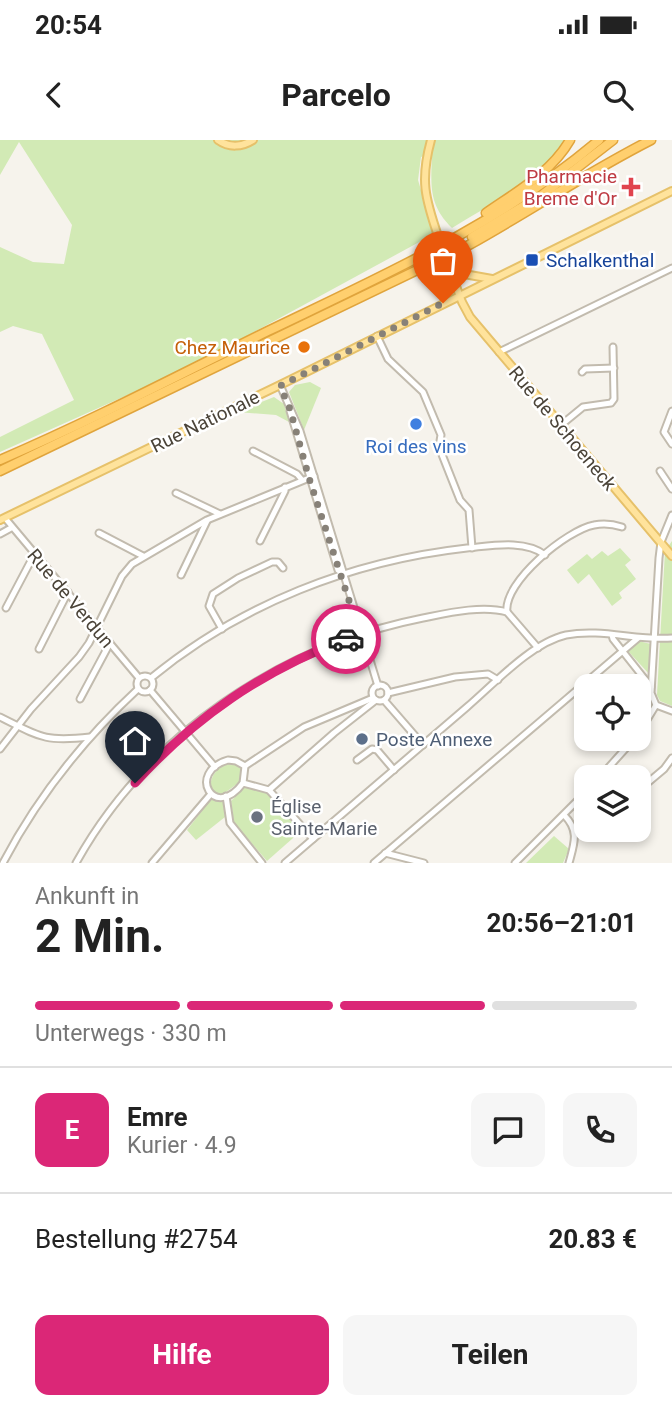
<!DOCTYPE html>
<html lang="de">
<head>
<meta charset="utf-8">
<style>
	:root { --surface:#fff; --page:#f6f6f6; --text:#222; --muted:#767676; --line:#e0e0e0; --accent:#db2777 }
	body { margin:0; font-family:Roboto,sans-serif; background:var(--page); color:var(--text); height:100vh; display:flex; flex-direction:column; font-size:26px; white-space:nowrap }
	* { box-sizing:border-box; margin:0 }
	p { font-size:23px; color:var(--muted) }
	.icon { flex:none; width:38px; height:38px; fill:none; stroke:currentColor; stroke-width:2; stroke-linecap:round; stroke-linejoin:round }
	.map { position:relative; height:723px; overflow:hidden }
	.sheet { display:flex; flex-direction:column; background:var(--surface); flex:1 }
	.sheet>* { flex:none }
	.buttons { position:absolute; left:574px; top:534px; display:grid; gap:14px }
	.buttons a { display:grid; place-items:center; width:77px; height:77px; border-radius:14px; background:var(--surface); box-shadow:0 4px 10px #0003; font-size:35px }
	.pin { position:absolute; display:grid; place-items:center; width:60px; height:60px; color:#fff; margin:-72px -30px; border-radius:50% 50% 50% 0; rotate:-45deg; box-shadow:0 0 7px #0007 }
	.pin .icon { rotate:45deg }
	.courier { position:absolute; display:grid; place-items:center; width:70px; height:70px; margin:-35px; border:5px solid #db2777; border-radius:50%; background:#fff; color:#222; box-shadow:0 2px 9px #0007 }
	.overview em { font-style:normal; font-weight:700 }
	.overview div { display:flex; flex-direction:column-reverse }
	.overview { display:flex; align-items:center; justify-content:space-between; height:119px; padding:0 35px }
	h1 { font-size:46px; font-weight:700; line-height:52px }
	.bar { display:grid; grid-template-columns:repeat(4,1fr); gap:10px 7px; align-content:center; height:84px; padding:0 35px }
	.bar i { height:9px; border-radius:5px; background:var(--line) }
	.bar .active { background:var(--accent) }
	.bar p { grid-column:span 4 }
	.line { display:flex; align-items:center; gap:18px; padding:0 35px; border-top:2px solid var(--line) }
	.line div { flex:1 }
	.round { display:grid; place-items:center; flex:none; width:74px; height:74px; border-radius:14px; background:var(--page) }
	.button { display:flex; gap:14px; margin-top:auto; padding:14px 35px }
	.button a { flex:1; height:80px; border-radius:14px; background:var(--accent); color:#fff; font-size:28px; font-weight:700; line-height:80px; text-align:center }
	.button a+a { background:var(--page); color:var(--text) }
	.status { display:flex; justify-content:space-between; align-items:center; height:49px; padding:0 35px; background:var(--surface); direction:ltr }
	.status svg { height:19px; fill:currentColor }
	header { display:flex; justify-content:space-between; align-items:center; height:91px; padding:0 35px; background:var(--surface); font-size:32px; font-weight:700 }
	.map>svg:first-child { display:block }
</style>
</head>
<body>
<div class="status"><b>20:54</b><svg viewBox="0 0 49 12"><path d="M0 12V9h3v3zM5 12V6h3v6zM10 12V3h3v9zM15 12V0h3v12zM26 1h20v11H26zM47 4h2v5h-2z"/></svg></div>
<header><svg class="icon" aria-label="back" viewBox="0 0 24 24"><path d="M15 5l-7 7 7 7"/></svg>Parcelo<svg class="icon" aria-label="search" viewBox="0 0 24 24"><circle cx="10" cy="10" r="6"/><path d="M15 15l6 6"/></svg></header>
<div class="map">
<svg width="672" height="723" viewBox="0 0 672 723">
	<rect width="100%" height="100%" fill="#f6f3ec"/>
	<g fill="#d2eab5">
		<path d="M0,0h566c-22,39 -77,65 -114,88 -24,-24 -21,-43 -20,-75l-11,4 -3,23 16,54 -246,134 -188,84v-15l74,-37 -32,-66 -29,-8 -13,6v-85l33,15 31,2 8,-39 -53,-83 -19,33z"/>
		<path d="M310,242l11,6 -17,42 -15,-38 6,-7z"/>
		<path d="M274,257l10,7 5,18 -13,-7 -39,-3z"/>
		<path d="M672,401v165l-12,-5 -3,-6 8,-144z"/>
		<path d="M620,408l11,12 -6,5 11,14 -17,14 3,5 -10,8 -23,-32 -11,10 -11,-14 20,-16 5,5 10,-8 6,5z"/>
		<path d="M638,501l13,3 -1,31 -22,-24z"/>
		<path d="M231,623l10,5 -1,14 -17,12 -10,-1 -3,-5c1,-14 7,-21 21,-25z"/>
		<path d="M245,647l23,6 33,38 -34,30 -33,-38 -3,-22z"/>
		<path d="M211,659l12,3 2,15 -29,23 -9,-10z"/>
		<path d="M554,696l15,13 -6,14h-37z"/>
	</g>
	<g fill="none" stroke-linecap="round" stroke-linejoin="round">
		<defs>
			<g id="minor">
				<path d="M377,196l11,23 35,33 18,43 -2,12 21,53 9,10 3,38"/>
				<path d="M499,212l173,-84"/>
				<path d="M582,232l3,-3 29,-1"/>
				<path d="M280,245l20,46 78,255"/>
				<path d="M290,271l48,159 4,3"/>
				<path d="M672,271l-8,21 8,12"/>
				<path d="M561,285l22,-18 28,-4 3,-4 -1,-52"/>
				<path d="M253,311l44,23 5,6"/>
				<path d="M660,331l12,18"/>
				<path d="M176,353l44,21"/>
				<path d="M672,375l-11,27 -2,16 -8,135 5,12 16,6"/>
				<path d="M5,378l134,160"/>
				<path d="M99,393l44,23"/>
				<path d="M0,394l11,-6"/>
				<path d="M260,401l25,-50v-4"/>
				<path d="M181,435l26,-54"/>
				<path d="M6,468l28,-53"/>
				<path d="M507,472c-4,-30 60,-82 87,-87 9,-2 19,-1 28,2"/>
				<path d="M222,489l-13,-23 4,-12 25,-16 34,-16h6l5,6"/>
				<path d="M612,495l1,4 38,48"/>
				<path d="M39,509l29,-57"/>
				<circle cx="145" cy="544" r="8"/>
				<path d="M151,538c90,-74 200,-117 316,-130 23,-2 58,-9 78,7"/>
				<circle cx="380" cy="553" r="8"/>
				<path d="M150,550l65,77"/>
				<path d="M388,553l67,-16 33,-3 10,6"/>
				<path d="M80,559l30,-56"/>
				<path d="M384,560l39,45"/>
				<path d="M0,577c40,20 44,25 90,20"/>
				<path d="M639,593l17,-28"/>
				<path d="M0,609l31,-40 48,-52 10,-14 33,-67 10,-12 75,-44 107,-44"/>
				<path d="M228,620l8,1 9,5 -2,17c-29,39 -57,-11 -15,-23z"/>
				<path d="M357,620l15,-11 5,1 17,20"/>
				<path d="M245,626l59,-39 69,-29"/>
				<path d="M600,637l35,-39"/>
				<path d="M243,643l26,7 44,49"/>
				<path d="M269,650l65,-57 42,-33"/>
				<path d="M639,650l25,-21 8,-11"/>
				<path d="M226,656l4,27 32,40"/>
				<path d="M564,675c16,16 10,29 5,48"/>
				<path d="M385,713l39,10"/>
				<path d="M3,723c35,-67 80,-123 135,-174"/>
				<path d="M76,723c71,-128 205,-217 347,-245 25,-5 59,-13 84,-6l31,36"/>
				<path d="M152,723l58,-68"/>
				<path d="M285,723c61,-52 121,-104 182,-156 27,-23 64,-64 99,-72 35,-7 71,6 106,3"/>
				<path d="M374,723l264,-225"/>
				<path d="M515,723l71,-71"/>
			</g>
			<g id="major">
				<path d="M218,0c11,8 24,7 35,0"/>
				<path d="M431,0c-11,40 -6,58 7,96"/>
				<path d="M448,125l14,37 8,15 202,239"/>
				<path d="M450,127l14,7 28,5"/>
				<path d="M0,380l280,-135 392,-194"/>
			</g>
			<g id="highway">
				<path d="M486,73c30,-21 65,-40 84,-73"/>
				<path d="M472,97l70,-42 71,-55"/>
				<path d="M0,320c91,-39 179,-85 268,-129 114,-55 234,-108 331,-191"/>
				<path d="M0,331l469,-226c61,-34 119,-73 182,-105"/>
			</g>
		</defs>
		<use href="#minor" stroke="#c2bbae" stroke-width="9"/>
		<use href="#major" stroke="#e6c16a" stroke-width="10"/>
		<use href="#highway" stroke="#e0a43c" stroke-width="11"/>
		<use href="#minor" stroke="#fff" stroke-width="5"/>
		<use href="#major" stroke="#ffe39c" stroke-width="6"/>
		<use href="#highway" stroke="#ffcf6e" stroke-width="8"/>
	</g>
	<g fill="none" stroke-linecap="round" stroke-linejoin="round">
		<path stroke="#878178" stroke-width="7" stroke-dasharray="0 12.6" d="M346,499l14,-5 -51,-156 -19,-69 -10,-23 163,-83"/>
		<path stroke="#db2777" stroke-width="9" d="M135,643c60,-66 127,-112 211,-144"/>
	</g>
	<path fill="#e0444e" stroke="#fff" stroke-width="2.5" d="M627.5 36.5h7v7h7v7h-7v7h-7v-7h-7v-7h7z"/>
	<rect fill="#1a4fb4" stroke="#fff" stroke-width="2.5" x="525" y="113" width="14" height="14" rx="3.5"/>
	<circle fill="#e8710a" stroke="#fff" stroke-width="2.5" cx="304" cy="207" r="7"/>
	<circle fill="#3f7fe0" stroke="#fff" stroke-width="2.5" cx="416" cy="284" r="7"/>
	<circle fill="#5c6f8a" stroke="#fff" stroke-width="2.5" cx="362" cy="599" r="7"/>
	<circle fill="#6b7280" stroke="#fff" stroke-width="2.5" cx="257" cy="677" r="7"/>
	<g text-anchor="middle" stroke-width="5" stroke-linejoin="round" paint-order="stroke">
		<g font-size="19" fill="#be3a42" stroke="#fff" text-anchor="end">
			<text x="617" y="43">Pharmacie<tspan x="617" dy="22">Breme d'Or</tspan></text>
		</g>
		<g font-size="19" fill="#164399" stroke="#fff" text-anchor="start">
			<text x="546" y="127">Schalkenthal</text>
		</g>
		<g font-size="19" fill="#c56008" stroke="#fff" text-anchor="end">
			<text x="290" y="214">Chez Maurice</text>
		</g>
		<g font-size="19" fill="#4b4439" stroke="#fff">
			<text transform="translate(205 281) rotate(-26)" y="7">Rue Nationale</text>
			<text transform="translate(563 288) rotate(50)" y="7">Rue de Schoeneck</text>
			<text transform="translate(71 458) rotate(50)" y="7">Rue de Verdun</text>
		</g>
		<g font-size="19" fill="#366cbe" stroke="#fff">
			<text x="416" y="313">Roi des vins</text>
		</g>
		<g font-size="19" fill="#4e5e75" stroke="#fff" text-anchor="start">
			<text x="376" y="606">Poste Annexe</text>
		</g>
		<g font-size="19" fill="#5b616d" stroke="#fff" text-anchor="start">
			<text x="271" y="673">Église<tspan x="271" dy="22">Sainte-Marie</tspan></text>
		</g>
	</g>
</svg>
<div class="buttons">
<a><svg class="icon" aria-label="locate" viewBox="0 0 24 24"><circle cx="12" cy="12" r="6"/><path d="M12 2v4M12 18v4M2 12h4M18 12h4"/></svg></a>
<a><svg class="icon" aria-label="layers" viewBox="0 0 24 24"><path d="M12 4l9 5-9 5-9-5zM3 14l9 5 9-5"/></svg></a>
</div>
<div class="pin" style="left:443px;top:163px;background:#ea580c"><svg class="icon" aria-label="bag" viewBox="0 0 24 24"><path d="M5 8h14l-1 12H6zM9 8a3 3 0 0 1 6 0"/></svg></div>
<div class="pin" style="left:135px;top:643px;background:#1f2937"><svg class="icon" aria-label="home" viewBox="0 0 24 24"><path d="M3 11l9-7 9 7M6 9v11h12V9"/></svg></div>
<div class="courier" style="left:346px;top:499px"><svg class="icon" aria-label="car" viewBox="0 0 24 24"><path d="M5 17H2v-5l4-1 3-4h7l3 4 3 1v5h-3M9 17h6M6 11h13"/><circle cx="7" cy="17" r="2"/><circle cx="17" cy="17" r="2"/></svg></div>
</div>
<section class="sheet">
<div class="overview"><div><h1>2 Min.</h1><p>Ankunft in</p></div><em>20:56–21:01</em></div>
<div class="bar"><i class="active"></i><i class="active"></i><i class="active"></i><i></i><p>Unterwegs · 330 m</p></div>
<div class="line" style="height:126px"><b class="round" style="background:var(--accent);color:#fff">E</b><div><b>Emre</b><p>Kurier · 4.9</p></div><a class="round"><svg class="icon" aria-label="chat" viewBox="0 0 24 24"><path d="M4 5h16v11H9l-5 4z"/></svg></a><a class="round"><svg class="icon" aria-label="phone" viewBox="0 0 24 24"><path d="M5 4h4l2 5-3 2q2 4 5 5l2-3 5 2v4C11 20 4 13 5 4z"/></svg></a></div>
<div class="line" style="height:91px"><div>Bestellung #2754</div><b>20.83 €</b></div>
<div class="button"><a>Hilfe</a><a>Teilen</a></div>
</section>
</body>
</html>
